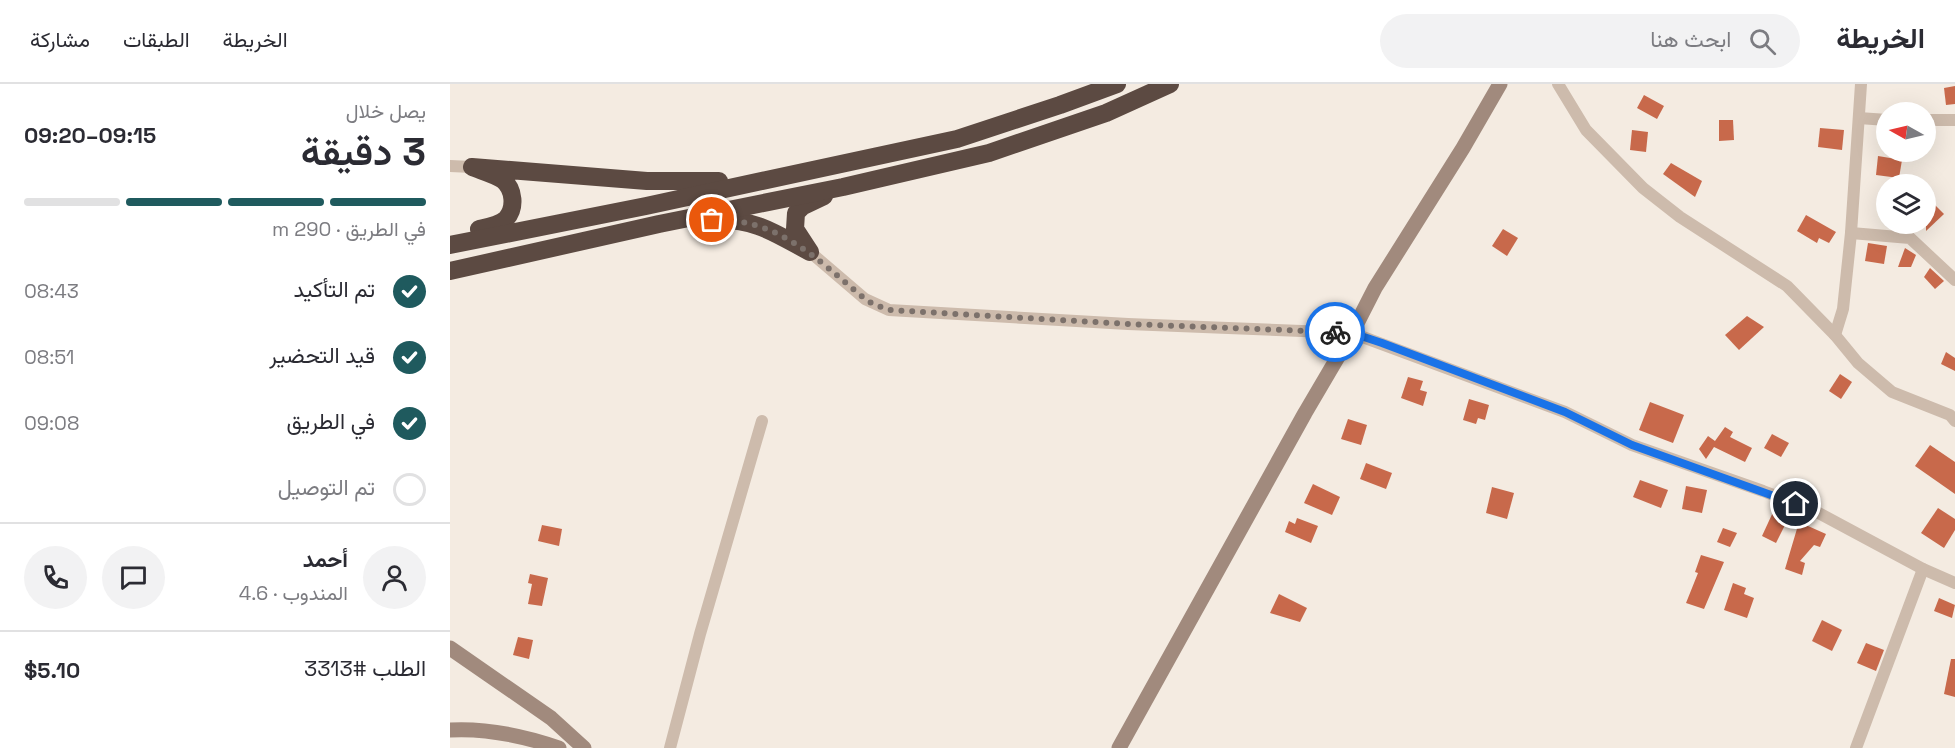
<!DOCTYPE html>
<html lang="ar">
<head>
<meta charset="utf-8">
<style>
	:root { --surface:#fff; --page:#f2f2f3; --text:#2b2b33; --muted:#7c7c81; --line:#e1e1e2; --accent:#1f5a5e }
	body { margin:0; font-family:"Space Grotesk",Vazirmatn,sans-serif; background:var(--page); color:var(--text); direction:rtl; height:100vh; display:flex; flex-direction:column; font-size:22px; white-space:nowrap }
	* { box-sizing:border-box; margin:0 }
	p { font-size:20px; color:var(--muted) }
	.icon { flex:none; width:33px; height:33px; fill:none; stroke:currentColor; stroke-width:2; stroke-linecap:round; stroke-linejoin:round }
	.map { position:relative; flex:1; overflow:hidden; direction:ltr }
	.drawer { display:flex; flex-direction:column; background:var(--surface); width:450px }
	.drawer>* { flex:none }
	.needle { width:39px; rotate:278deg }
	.tools { position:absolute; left:1426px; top:18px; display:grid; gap:12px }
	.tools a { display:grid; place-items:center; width:60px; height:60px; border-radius:50%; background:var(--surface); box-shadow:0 6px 24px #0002; font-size:30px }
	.pin { position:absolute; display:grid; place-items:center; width:51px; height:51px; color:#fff; margin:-26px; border:3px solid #fff; border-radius:50%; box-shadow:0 2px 6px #0007 }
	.courier { position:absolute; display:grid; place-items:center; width:60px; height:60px; margin:-30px; border:4px solid #1a73e8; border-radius:50%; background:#fff; color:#222; box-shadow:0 2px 8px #0007 }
	.overview em { font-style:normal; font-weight:600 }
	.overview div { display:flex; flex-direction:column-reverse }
	.overview { display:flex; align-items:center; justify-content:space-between; height:102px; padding:0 24px }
	h1 { font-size:39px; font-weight:600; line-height:45px }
	.bar { display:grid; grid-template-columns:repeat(4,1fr); gap:9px 6px; align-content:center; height:72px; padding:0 24px }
	.bar i { height:8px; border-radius:4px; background:var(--line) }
	.bar .on { background:var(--accent) }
	.bar p { grid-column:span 4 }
	.line { display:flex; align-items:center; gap:15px; padding:0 24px; border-top:2px solid var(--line) }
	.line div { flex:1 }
	.round { display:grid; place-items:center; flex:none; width:63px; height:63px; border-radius:32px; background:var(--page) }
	ol { padding:0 24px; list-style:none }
	li { display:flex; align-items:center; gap:18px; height:66px }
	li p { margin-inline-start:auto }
	li .icon { padding:6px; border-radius:50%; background:var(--accent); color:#fff; stroke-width:4 }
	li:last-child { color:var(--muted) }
	li i { width:33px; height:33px; border:3px solid var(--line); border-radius:50% }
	header { display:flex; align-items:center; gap:36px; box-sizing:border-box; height:84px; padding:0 30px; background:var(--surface); border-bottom:2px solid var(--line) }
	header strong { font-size:28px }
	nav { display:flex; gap:33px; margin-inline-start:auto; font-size:21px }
	.search { width:420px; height:54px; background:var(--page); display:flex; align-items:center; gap:15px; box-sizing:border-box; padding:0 21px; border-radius:33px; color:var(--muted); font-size:22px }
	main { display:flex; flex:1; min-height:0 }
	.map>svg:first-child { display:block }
</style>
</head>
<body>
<header>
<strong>الخريطة</strong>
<div class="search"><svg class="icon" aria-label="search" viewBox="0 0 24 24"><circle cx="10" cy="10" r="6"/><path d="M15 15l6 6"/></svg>ابحث هنا</div>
<nav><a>الخريطة</a><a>الطبقات</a><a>مشاركة</a></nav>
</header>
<main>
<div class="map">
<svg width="1505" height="664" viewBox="0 0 1505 664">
	<rect width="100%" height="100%" fill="#f4ebe1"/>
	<g fill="#c8694b">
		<path d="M1505,2v18l-9,1 -2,-17z"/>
		<path d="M1194,11l20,11 -7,13 -20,-11z"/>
		<path d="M1269,36h14l1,20 -15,1z"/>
		<path d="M1370,44l24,2 -2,20 -24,-3z"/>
		<path d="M1182,46l16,2 -2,20 -16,-2z"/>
		<path d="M1428,72l24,4 -3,18 -23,-3z"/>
		<path d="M1221,79l31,18 -7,16 -32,-23z"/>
		<path d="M1481,117l13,13 -18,17v-25z"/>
		<path d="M1356,131l30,17 -7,11 -10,-5 -2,5 -20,-12z"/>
		<path d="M1053,145l15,9 -11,18 -15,-10z"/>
		<path d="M1418,159l19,3 -3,18 -19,-3z"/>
		<path d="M1455,164l11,7 -5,12h-13z"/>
		<path d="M1480,184l14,13 -9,8 -11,-12z"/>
		<path d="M1297,232l17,11 -25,23 -14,-15z"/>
		<path d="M1496,268l9,6v13l-14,-7z"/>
		<path d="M1390,290l12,8 -11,17 -12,-8z"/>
		<path d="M958,293l15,4 -3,9 7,2 -4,14 -22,-8z"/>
		<path d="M1019,315l20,6 -4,15 -7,-2 -2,6 -13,-4z"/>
		<path d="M1200,318l34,13 -11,28 -34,-13z"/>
		<path d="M898,335l19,6 -6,20 -20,-6z"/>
		<path d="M1275,343l8,5 -3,5 22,11 -7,14 -31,-15 -8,12 -7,-10 9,-13 7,5z"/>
		<path d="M1322,350l17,9 -8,14 -17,-9z"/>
		<path d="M1480,361l25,17v32l-40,-28z"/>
		<path d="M916,379l26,10 -6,16 -26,-10z"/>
		<path d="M1190,396l28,10 -7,18 -28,-11z"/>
		<path d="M863,400l27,13 -8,18 -28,-12z"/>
		<path d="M1236,402l21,4 -5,23 -20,-4z"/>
		<path d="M1042,403l22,6 -7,26 -21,-6z"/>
		<path d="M1488,424l17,11v11l-11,18 -23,-15z"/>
		<path d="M1324,426l15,7 -13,26 -14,-7z"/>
		<path d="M847,434l21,8 -7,17 -26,-11 4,-11 6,3z"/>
		<path d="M1349,438l27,12 -6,13 -6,-2 -14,16 5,2 -3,12 -17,-6z"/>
		<path d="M92,441l20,4 -3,17 -21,-5z"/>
		<path d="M1273,444l14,5 -7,14 -13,-5z"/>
		<path d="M1251,471l23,7 -20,47 -18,-6 12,-30 -3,-1z"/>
		<path d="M80,490l18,4 -6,28 -14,-2 4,-20 -4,-1z"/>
		<path d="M1283,499l13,5 -2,6 10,4 -7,20 -23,-8z"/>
		<path d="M829,510l28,14 -7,14 -30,-9z"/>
		<path d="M1489,514l16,7 -3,13 -18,-7z"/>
		<path d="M1372,536l20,10 -10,21 -20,-10z"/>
		<path d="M68,553l15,3 -4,19 -16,-4z"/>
		<path d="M1416,559l18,7 -8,21 -19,-8z"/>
		<path d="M1501,575h4v38l-11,-3z"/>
	</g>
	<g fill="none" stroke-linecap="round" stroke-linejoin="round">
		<g stroke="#cdbbac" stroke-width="12">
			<path d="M1108,0l28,46 57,58 37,29 107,69 48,49 23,28 34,29 58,23 5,6"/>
			<path d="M1409,34l28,2"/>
			<path d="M1476,36h29"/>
			<path d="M0,82l22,1"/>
			<path d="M1401,149l59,5 45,42"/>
			<path d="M360,168l55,47 24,11 239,14 224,9 213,79 67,33 131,46 50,19 110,59 32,14"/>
			<path d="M1385,251l8,-26 8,-76 10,-149"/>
			<path d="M220,664l30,-114 62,-213"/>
			<path d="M1406,664l67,-179"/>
		</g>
		<g stroke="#a18a7d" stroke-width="15">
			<path d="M0,564l101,70 33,30"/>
			<path d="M0,646c36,-2 74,6 109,18"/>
			<path d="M669,664l186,-335 47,-80 23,-45 88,-140 37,-64"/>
		</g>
		<g stroke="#5c4a42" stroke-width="18">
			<path d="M265,136c40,-2 61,14 95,32l-15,-23 1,-16 7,-7 21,-10"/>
			<path d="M29,145c9,-2 20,-4 27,-10 10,-11 8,-30 -3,-39 -9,-6 -21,-9 -31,-13l175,14h72"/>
			<path d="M0,161l196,-39 311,-67 103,-34 57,-21"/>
			<path d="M0,187l209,-47 184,-37 146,-34 117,-40 64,-29"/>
		</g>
	</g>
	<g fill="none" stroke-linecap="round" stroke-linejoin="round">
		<path stroke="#7c716b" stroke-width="6" stroke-dasharray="0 10.8" d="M262,136c65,-3 106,40 153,79l8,5 16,6 239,14 207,8"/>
		<path stroke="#1a73e8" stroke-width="8" d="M885,248l17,1 30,10 183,69 67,33 164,59"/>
	</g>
</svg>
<div class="tools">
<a><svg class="needle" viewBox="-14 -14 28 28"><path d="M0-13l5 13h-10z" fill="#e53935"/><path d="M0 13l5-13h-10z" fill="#7c7c81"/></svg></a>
<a><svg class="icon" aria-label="layers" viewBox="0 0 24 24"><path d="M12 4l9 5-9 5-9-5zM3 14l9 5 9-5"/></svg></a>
</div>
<div class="pin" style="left:262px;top:136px;background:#ea580c"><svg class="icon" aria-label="bag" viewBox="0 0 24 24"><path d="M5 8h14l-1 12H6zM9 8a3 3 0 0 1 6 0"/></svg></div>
<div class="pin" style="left:1346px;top:420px;background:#1f2937"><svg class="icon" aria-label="home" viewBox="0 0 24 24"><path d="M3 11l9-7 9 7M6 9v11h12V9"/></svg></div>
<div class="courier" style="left:885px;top:248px"><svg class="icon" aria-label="bike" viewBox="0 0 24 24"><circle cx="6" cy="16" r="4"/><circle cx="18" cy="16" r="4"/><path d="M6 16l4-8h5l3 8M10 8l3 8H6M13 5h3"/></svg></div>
</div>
<section class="drawer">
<div class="overview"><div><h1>3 دقيقة</h1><p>يصل خلال</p></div><em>09:15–09:20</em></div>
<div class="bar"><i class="on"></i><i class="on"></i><i class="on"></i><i></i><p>في الطريق · 290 m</p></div>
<ol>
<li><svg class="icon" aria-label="check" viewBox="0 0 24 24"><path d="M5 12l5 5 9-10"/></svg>تم التأكيد<p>08:43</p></li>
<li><svg class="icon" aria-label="check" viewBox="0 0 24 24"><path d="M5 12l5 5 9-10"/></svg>قيد التحضير<p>08:51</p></li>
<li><svg class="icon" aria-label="check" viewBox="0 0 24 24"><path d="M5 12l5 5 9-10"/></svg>في الطريق<p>09:08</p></li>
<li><i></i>تم التوصيل</li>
</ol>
<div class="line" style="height:108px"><a class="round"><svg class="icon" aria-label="person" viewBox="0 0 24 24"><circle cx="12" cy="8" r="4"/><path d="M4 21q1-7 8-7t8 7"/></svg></a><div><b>أحمد</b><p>المندوب · 4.6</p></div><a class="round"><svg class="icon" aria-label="chat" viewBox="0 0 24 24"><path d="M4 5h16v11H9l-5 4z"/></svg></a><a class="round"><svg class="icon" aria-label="phone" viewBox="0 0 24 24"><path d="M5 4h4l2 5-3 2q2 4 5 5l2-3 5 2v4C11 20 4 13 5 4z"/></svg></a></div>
<div class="line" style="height:78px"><div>الطلب #3313</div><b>$5.10</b></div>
</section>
</main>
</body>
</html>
